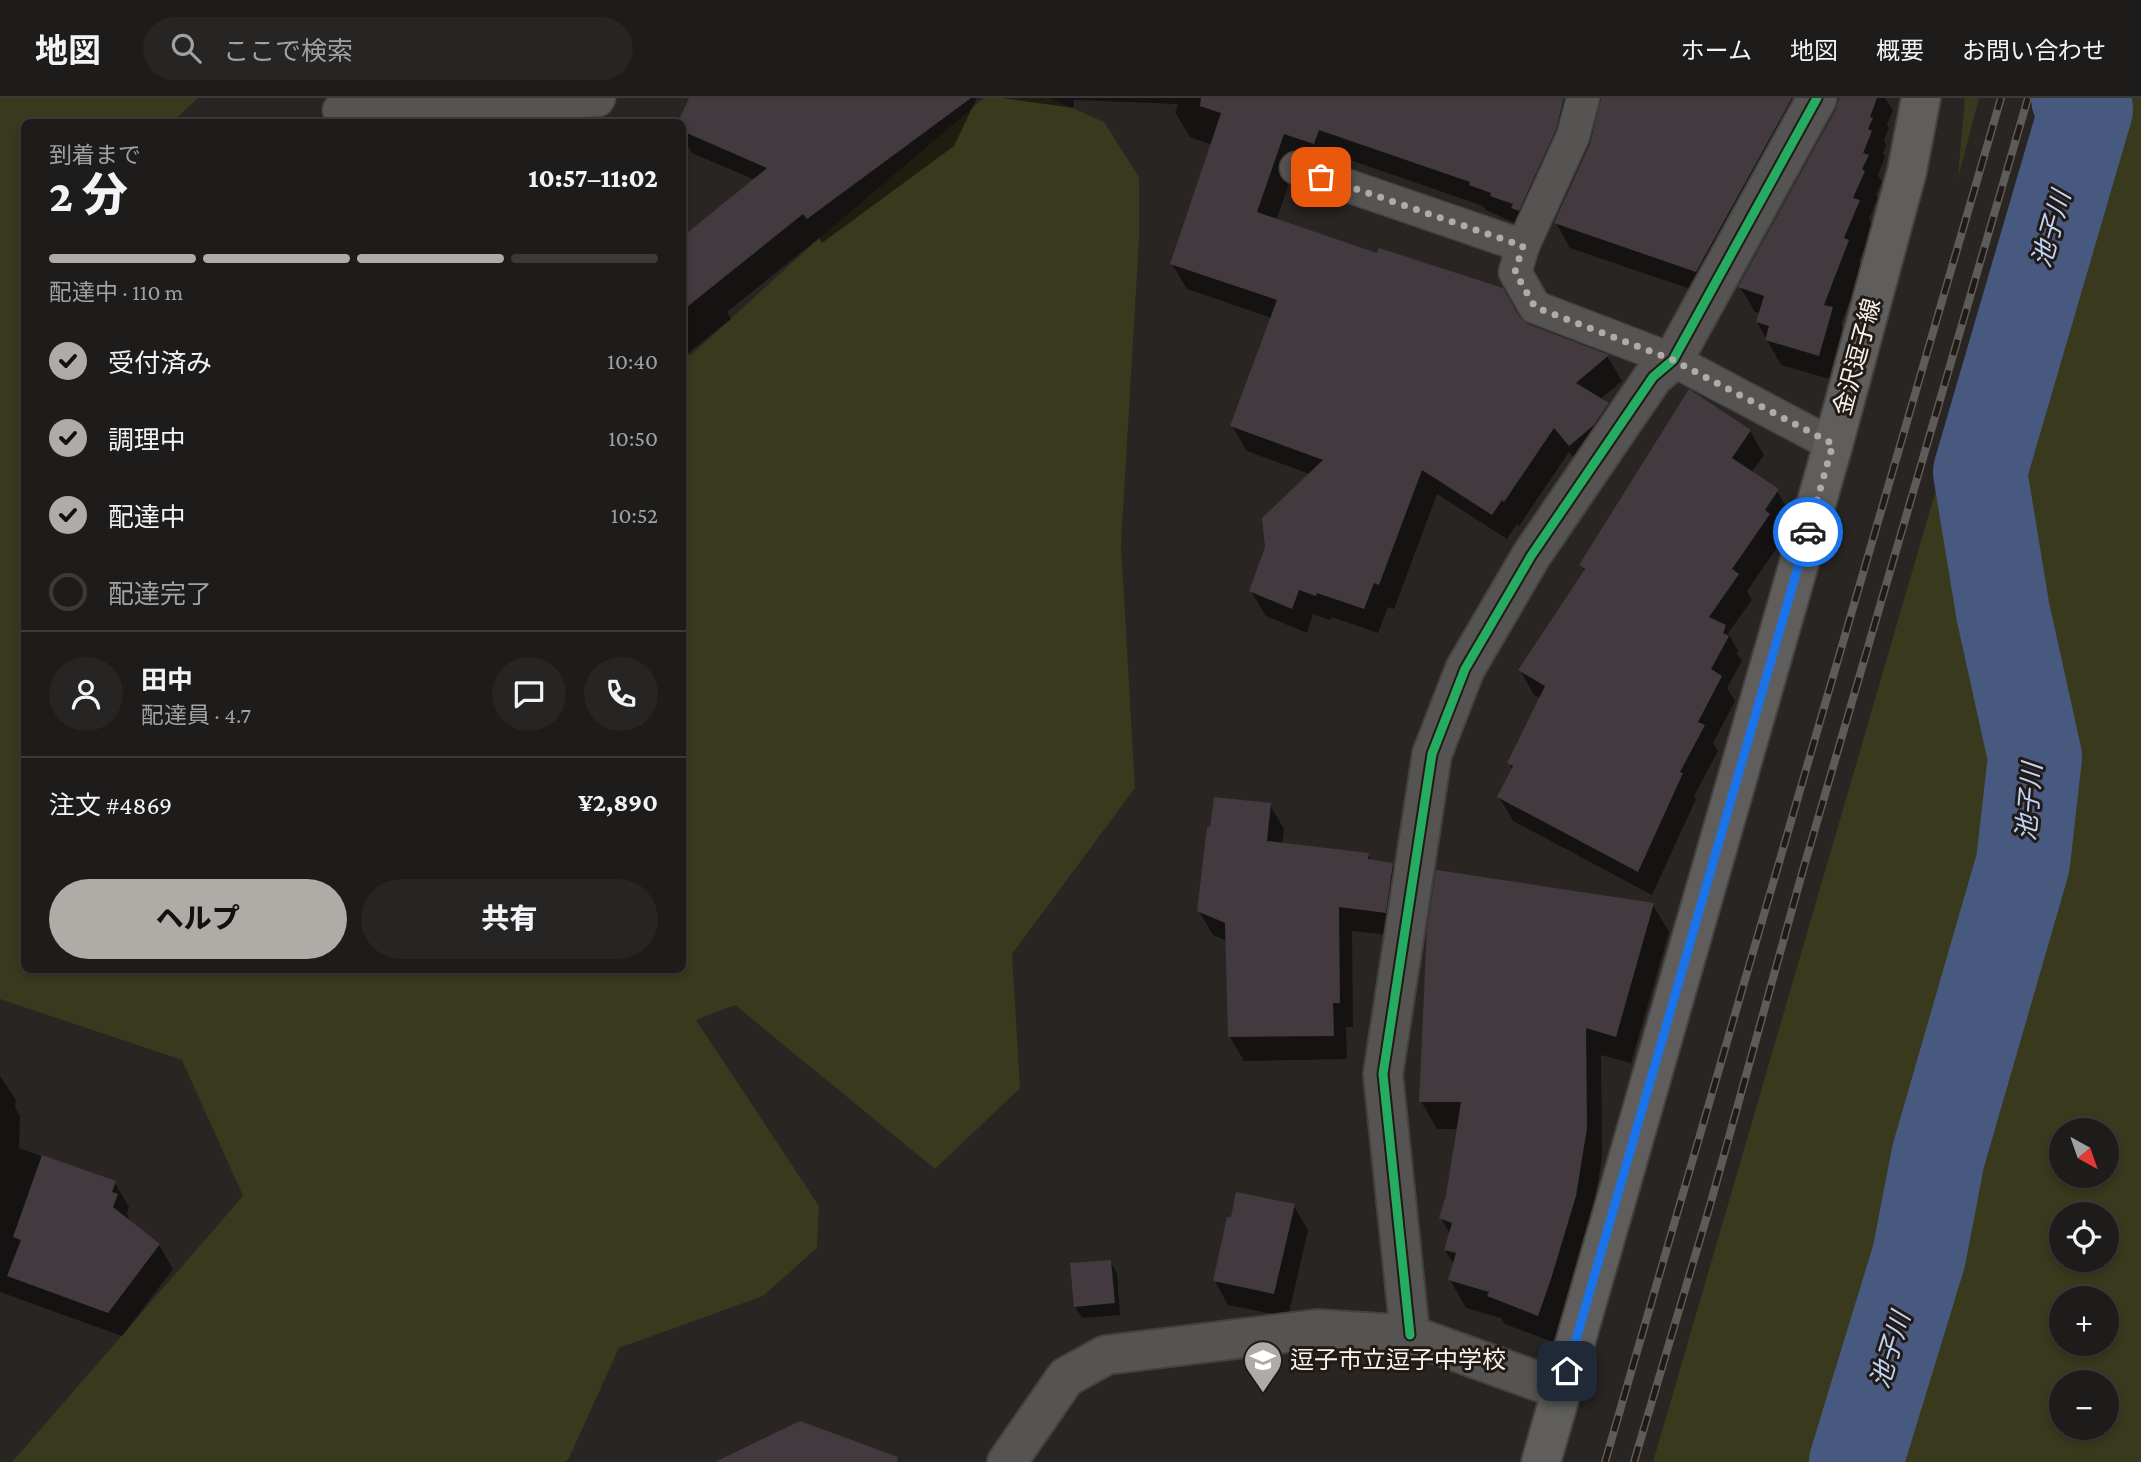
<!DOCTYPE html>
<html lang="ja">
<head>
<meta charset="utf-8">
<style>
	:root { --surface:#1e1c1a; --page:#262523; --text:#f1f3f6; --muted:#a1a1a2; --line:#3c3a39; --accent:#afaba7 }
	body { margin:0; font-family:"Crimson Pro","Noto Sans JP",serif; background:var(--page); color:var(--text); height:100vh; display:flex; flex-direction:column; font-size:26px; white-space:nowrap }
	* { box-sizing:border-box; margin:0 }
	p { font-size:23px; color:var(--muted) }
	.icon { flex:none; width:38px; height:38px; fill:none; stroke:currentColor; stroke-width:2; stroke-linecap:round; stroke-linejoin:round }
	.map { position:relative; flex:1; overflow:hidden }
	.details { position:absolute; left:21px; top:21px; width:665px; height:854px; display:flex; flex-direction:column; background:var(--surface); border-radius:10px; box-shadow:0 4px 10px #0003,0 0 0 2px var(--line) }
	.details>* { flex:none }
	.needle { width:46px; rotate:140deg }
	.controls { position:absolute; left:2049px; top:1020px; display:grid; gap:14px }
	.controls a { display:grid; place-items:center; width:70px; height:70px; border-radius:50%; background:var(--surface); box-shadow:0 4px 10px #0003,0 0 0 2px var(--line); font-size:35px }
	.pin { position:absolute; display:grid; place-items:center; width:60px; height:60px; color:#fff; margin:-30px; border-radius:14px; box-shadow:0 4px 10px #0006 }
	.courier { position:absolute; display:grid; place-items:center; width:70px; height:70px; margin:-35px; border:5px solid #1a73e8; border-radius:50%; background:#fff; color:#222; box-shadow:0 2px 9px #0007 }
	.summary em { font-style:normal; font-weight:800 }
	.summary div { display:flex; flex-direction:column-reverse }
	.summary { display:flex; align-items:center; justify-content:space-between; height:119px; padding:0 28px }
	h1 { font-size:46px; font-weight:800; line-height:52px }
	.bar { display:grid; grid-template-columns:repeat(4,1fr); gap:10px 7px; align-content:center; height:84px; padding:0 28px }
	.bar i { height:9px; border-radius:5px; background:var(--line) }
	.bar .current { background:var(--accent) }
	.bar p { grid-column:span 4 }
	.line { display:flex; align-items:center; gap:18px; padding:0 28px; border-top:2px solid var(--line) }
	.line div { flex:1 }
	.round { display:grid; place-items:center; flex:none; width:74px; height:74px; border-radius:37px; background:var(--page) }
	ol { padding:0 28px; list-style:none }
	li { display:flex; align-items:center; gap:21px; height:77px }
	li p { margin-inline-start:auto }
	li .icon { padding:7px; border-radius:50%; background:var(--accent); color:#111; stroke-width:4 }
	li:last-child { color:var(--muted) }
	li i { width:38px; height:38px; border:4px solid var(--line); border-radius:50% }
	.cta { display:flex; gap:14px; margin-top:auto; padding:14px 28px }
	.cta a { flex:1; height:80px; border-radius:42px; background:var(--accent); color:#111; font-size:28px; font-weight:800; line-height:80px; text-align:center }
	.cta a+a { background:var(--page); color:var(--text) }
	header { display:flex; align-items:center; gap:42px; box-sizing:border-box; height:98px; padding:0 35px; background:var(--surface); border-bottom:2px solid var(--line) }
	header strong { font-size:33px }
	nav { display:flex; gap:38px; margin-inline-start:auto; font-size:24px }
	.search { width:490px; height:63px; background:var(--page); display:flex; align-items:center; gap:18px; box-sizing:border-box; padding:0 24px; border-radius:38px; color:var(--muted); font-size:26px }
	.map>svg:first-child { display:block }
</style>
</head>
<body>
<header>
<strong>地図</strong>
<div class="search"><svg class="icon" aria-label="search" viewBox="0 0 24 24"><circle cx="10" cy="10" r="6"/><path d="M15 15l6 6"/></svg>ここで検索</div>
<nav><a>ホーム</a><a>地図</a><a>概要</a><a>お問い合わせ</a></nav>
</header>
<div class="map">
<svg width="2141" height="1364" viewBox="0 0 2141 1364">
	<rect width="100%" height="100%" fill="#282522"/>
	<g fill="#38391d" fill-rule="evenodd">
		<path d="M0,0h198l-25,24h-149v848h658l1,-615h8l124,-113 169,-144h66l54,24 35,55v62l-18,306 14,243 -123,166 8,134 -85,81 -200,-164 -39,15 123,186 -2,42 -54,48 -144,52 -51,112 -4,2h-552l231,-266 -61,-136 -182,-61z"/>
		<path d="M1965,0h14l-21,80z"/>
		<path d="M2050,0h91v1364h-488zM2062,1032h45v46h-45zM2107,1116v46h-45v-46zM2062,1200h45v46h-45zM2062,1284h45v46h-45z"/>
	</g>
	<g fill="#0007">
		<path d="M691,0h286l-23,48 -132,97 -3,-5 -92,74 4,7 -49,39v-119l73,-59 -63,-27 -10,-17v-14h-2z"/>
		<path d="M1002,0h883l8,12 -6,14 2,4 -5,12 2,5 -3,8 2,4 -7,18 4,7 -6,12 2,3 -9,22 5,8 -15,34 4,6 -22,57 5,10 -13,46 -52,-15 -24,-43 3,-9 -5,-1 -15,-25 99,-184 -8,-2 -120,195 -141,-48 -14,-25 35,-79 11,-39h-10l-68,122 -38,-17 -3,-4 -150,-52 -4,14 -31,-10 -22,63 242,97 9,7 80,31 15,25 -22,18 8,5 14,25 -38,41 -15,-18 -50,74 -2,-2 -10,15 -70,-45 -43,115 -6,-2 -10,26 -46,-16 -2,3 -17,-6 -6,19 -41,-17 -15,-25 59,-117 -63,-23 -15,-25 40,-108 -85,-29 -15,-25 40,-119 -22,-8 -15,-25 3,-8 -104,-4 -1,8z"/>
		<path d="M1750,333l14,24 -13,18 26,18 14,24 -12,18 4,6 -36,52 5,9 -24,33 10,18 -1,3 5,7 -15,27 8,13 -22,42 5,8 -24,45 2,3 -44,96 -139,-74 -14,-24 14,-26 -4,-8 32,-65 -7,-3 -14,-25 65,-98 -4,-7z"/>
		<path d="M1270,707l14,24 -2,16 86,10 4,7 20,3 14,24 -7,47 -47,-5 1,96h-7l1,32 -103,2 -14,-24 -3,-96 -14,-6 -14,-24z"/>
		<path d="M1653,807l16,27 -38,131 -30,-8 1,102 -11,67 -25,83 -13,35 -48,-18 -4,-6 -35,-10 -16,-28 4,-15 -9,-15 5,-16 -9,-16 7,-22 10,-67h-21l-16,-28z"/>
		<path d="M0,978l16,24 -1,8 5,8 -1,32 96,35 14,24 -2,6 3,9 29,23 14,24 -51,67 -122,-44z"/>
		<path d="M1294,1108l14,24 -20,87 -60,-12 -13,-24z"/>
		<path d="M1110,1163l7,12 3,42 -38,3 -7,-11z"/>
	</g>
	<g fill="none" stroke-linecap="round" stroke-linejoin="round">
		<path stroke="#47597e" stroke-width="94" d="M1856,1364l63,-206 19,-99 85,-294 12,-106 -32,-145 -23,-140 106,-363 -8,-11"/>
	</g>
	<g fill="#423a3f">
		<path d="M689,0h282l-164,121 -4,-5 -121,97v-74l85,-69 -85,-37v-9h-4z"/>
		<path d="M1201,0h363l-8,32 -37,81 -8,-3 2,-4 -23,-8 1,-3 -22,-8 1,-3 -151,-52 -5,14 -30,-10 -27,78 120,41 2,-5 124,40 16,28 9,8 81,31 -33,28 33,20 -15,22 -25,21 -15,-18 -50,74 -2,-2 -10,15 -70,-45 -43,115 -5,-2 -10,26 -47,-16 -1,3 -17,-6 -7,19 -43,-18 16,-44 -3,-29 61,-58 -93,-34 47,-126 -107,-36 51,-151 -21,-7z"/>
		<path d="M1601,0h191l-96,174 -142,-49 36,-79z"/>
		<path d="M1839,0h38l-7,19 3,1 -5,11 4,2 -9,22 6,2 -7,14 3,2 -12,27 7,2 -16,38 5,2 -25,65 9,2 -14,49 -54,-16 4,-14 -13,-4 8,-26 -26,-9 98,-178z"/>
		<path d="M1689,291l62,41 -19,28 47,31 -14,21 5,4 -38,55 7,5 -30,43 17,8 -3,8 6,3 -18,33 11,7 -24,46 7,3 -25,47 3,1 -45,99 -141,-75 16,-31 -6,-3 38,-77 -27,-16 67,-101 -6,-4z"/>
		<path d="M1214,699l57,6 -4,38 102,12 -1,6 25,4 -7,50 -47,-6 1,96h-7l1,33 -106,1 -3,-114 -28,-12 10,-84h3z"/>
		<path d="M1436,772l218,33 -38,134 -30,-9 1,100 -11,68 -25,83 -13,37 -51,-20 2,-4 -41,-12 8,-27 -12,-3 8,-27 -13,-5 7,-23 15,-93h-42l8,-174z"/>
		<path d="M42,1057l74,26 -4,11 6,2 -5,13 47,37 -52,69 -101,-37 14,-36 -8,-3z"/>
		<path d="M1236,1094l59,12 -21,90 -61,-13 14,-64h4z"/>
		<path d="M1111,1162l4,43 -41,4 -4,-44z"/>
		<path d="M800,1323l98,36 -1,5h-182z"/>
	</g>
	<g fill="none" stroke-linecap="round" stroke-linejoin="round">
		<defs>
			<g id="lane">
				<path d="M1583,0l-10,38 -50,110 -8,26 20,35 138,53 160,85"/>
				<path d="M344,24l-5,-12 95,1 164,-11 1,-2"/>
				<path d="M1296,70l227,78"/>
			</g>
			<g id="street">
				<path d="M1410,1237l-27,-261 49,-320 33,-85 66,-113 122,-179 20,-17 144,-262"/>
				<path d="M1007,1364l59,-85 40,-22 211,-26 93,6 152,55"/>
			</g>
			<path id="secondary" d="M1541,1364l292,-1017 74,-274 14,-73"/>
		</defs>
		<use href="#lane" stroke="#444240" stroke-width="35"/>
		<use href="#street" stroke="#444240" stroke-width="42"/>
		<use href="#secondary" stroke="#444240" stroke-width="42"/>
		<use href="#lane" stroke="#555452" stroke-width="32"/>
		<use href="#street" stroke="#555452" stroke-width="38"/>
		<use href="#secondary" stroke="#5f5e5d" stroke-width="38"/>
		<defs>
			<g id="rail">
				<path d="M1605,1364l396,-1364"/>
				<path d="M1634,1364l75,-253 94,-339 225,-772"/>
			</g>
		</defs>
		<use href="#rail" stroke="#5e5c5a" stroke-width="8"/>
		<use href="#rail" stroke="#221a14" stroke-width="5" stroke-dasharray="16" stroke-linecap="butt"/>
		<defs>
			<path id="cycleway" d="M1410,1237l-27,-261 49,-320 33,-85 66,-113 122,-179 20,-17 144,-262"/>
		</defs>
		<use href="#cycleway" stroke="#221a14" stroke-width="13"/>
		<use href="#cycleway" stroke="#26ab63" stroke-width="9"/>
	</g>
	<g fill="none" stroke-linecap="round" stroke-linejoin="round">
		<path stroke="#afaba7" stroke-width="7" stroke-dasharray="0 12.6" d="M1321,79l202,69 -8,26 20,35 138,53 160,84 -25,88"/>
		<path stroke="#1a73e8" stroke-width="9" d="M1567,1273l241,-839"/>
	</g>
	<defs>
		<symbol id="school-pin" viewBox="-11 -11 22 30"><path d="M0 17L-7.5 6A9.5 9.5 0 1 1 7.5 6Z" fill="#afaba7" stroke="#221a14"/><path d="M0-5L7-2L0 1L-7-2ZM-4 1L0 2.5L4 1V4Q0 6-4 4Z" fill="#fff"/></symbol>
	</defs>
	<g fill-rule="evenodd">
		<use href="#school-pin" x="1241" y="1240" width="44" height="60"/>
	</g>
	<g text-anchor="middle" stroke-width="6" stroke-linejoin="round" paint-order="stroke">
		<g font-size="24" fill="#f8f3ef" stroke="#221a14">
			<text transform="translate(1857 259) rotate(-75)" y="8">金沢逗子線</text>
		</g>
		<g font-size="24" fill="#f8f3ef" stroke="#221a14" text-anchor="start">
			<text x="1290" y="1270">逗子市立逗子中学校</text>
		</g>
		<g font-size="26" font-style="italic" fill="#bed3fb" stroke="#221a14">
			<text transform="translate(2051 131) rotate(-74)" y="9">池子川</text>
			<text transform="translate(2029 704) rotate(-85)" y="9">池子川</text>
			<text transform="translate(1890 1252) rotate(-73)" y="9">池子川</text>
		</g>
	</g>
</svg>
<div class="controls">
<a><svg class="needle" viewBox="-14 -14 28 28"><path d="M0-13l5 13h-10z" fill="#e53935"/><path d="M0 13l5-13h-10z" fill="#a1a1a2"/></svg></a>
<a><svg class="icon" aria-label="locate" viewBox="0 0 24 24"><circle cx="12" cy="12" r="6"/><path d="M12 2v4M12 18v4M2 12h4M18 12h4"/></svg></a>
<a>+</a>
<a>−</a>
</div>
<div class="pin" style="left:1321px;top:79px;background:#ea580c"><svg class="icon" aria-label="bag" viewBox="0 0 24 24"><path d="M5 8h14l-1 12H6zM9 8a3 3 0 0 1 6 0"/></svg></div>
<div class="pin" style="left:1567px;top:1273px;background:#1f2937"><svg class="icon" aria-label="home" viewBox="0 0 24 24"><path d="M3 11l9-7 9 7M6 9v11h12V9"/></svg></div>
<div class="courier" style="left:1808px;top:434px"><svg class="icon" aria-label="car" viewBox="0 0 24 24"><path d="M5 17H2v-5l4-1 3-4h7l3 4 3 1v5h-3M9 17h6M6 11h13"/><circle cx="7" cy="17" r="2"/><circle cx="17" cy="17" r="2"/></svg></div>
<section class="details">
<div class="summary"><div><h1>2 分</h1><p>到着まで</p></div><em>10:57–11:02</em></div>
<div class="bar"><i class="current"></i><i class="current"></i><i class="current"></i><i></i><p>配達中 · 110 m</p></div>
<ol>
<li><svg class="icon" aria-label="check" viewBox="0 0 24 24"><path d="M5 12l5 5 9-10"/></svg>受付済み<p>10:40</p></li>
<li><svg class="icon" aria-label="check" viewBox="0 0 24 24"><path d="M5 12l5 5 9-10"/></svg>調理中<p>10:50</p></li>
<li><svg class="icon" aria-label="check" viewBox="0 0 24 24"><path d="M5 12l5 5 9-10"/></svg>配達中<p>10:52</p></li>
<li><i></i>配達完了</li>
</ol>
<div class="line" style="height:126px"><a class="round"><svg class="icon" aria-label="person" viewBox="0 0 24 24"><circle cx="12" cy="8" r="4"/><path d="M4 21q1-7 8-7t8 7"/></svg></a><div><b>田中</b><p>配達員 · 4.7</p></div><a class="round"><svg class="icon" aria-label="chat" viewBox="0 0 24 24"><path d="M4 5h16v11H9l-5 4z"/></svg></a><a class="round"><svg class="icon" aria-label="phone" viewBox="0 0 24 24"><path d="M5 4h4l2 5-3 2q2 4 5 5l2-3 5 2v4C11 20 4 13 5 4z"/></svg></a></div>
<div class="line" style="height:91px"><div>注文 #4869</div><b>¥2,890</b></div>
<div class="cta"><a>ヘルプ</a><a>共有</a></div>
</section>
</div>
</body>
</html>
